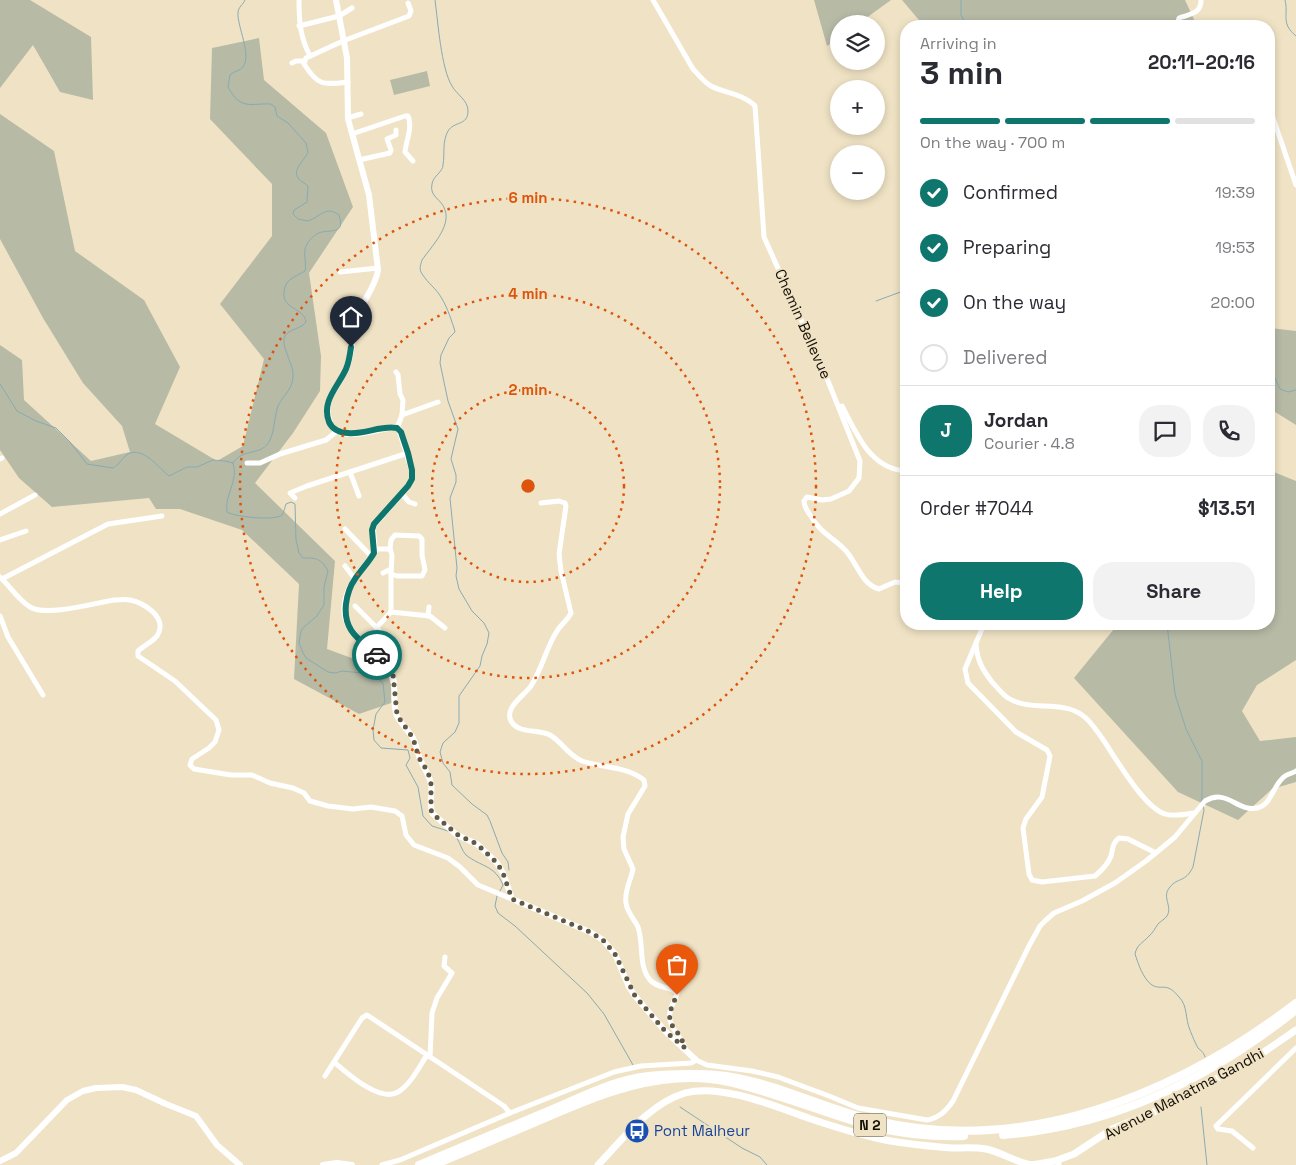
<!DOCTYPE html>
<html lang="en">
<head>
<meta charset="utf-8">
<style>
	:root { --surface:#fff; --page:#f2f2f3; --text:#2b2b33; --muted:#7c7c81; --line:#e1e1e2; --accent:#0f766e }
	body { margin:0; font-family:"Space Grotesk",sans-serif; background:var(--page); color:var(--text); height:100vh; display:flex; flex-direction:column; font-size:19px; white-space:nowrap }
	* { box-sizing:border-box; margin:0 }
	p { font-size:16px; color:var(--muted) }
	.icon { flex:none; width:28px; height:28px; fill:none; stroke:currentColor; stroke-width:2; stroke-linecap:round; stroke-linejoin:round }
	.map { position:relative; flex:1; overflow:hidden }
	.sheet { position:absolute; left:900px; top:20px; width:375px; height:610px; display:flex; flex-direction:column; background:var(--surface); border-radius:20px; box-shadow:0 2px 8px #0003 }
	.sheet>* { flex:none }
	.fabs { position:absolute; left:830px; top:15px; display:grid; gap:10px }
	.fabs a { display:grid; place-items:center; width:55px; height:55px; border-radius:50%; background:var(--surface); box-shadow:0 2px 8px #0003; font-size:25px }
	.pin { position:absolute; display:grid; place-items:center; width:42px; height:42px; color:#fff; margin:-51px -21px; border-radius:50% 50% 50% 0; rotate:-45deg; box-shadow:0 0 5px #0007 }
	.pin .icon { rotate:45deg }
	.courier { position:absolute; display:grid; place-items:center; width:50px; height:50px; margin:-25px; border:4px solid #0f766e; border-radius:50%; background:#fff; color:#222; box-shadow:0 1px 6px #0007 }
	.head em { font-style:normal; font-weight:700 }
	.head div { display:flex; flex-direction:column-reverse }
	.head { display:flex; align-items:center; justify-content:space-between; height:85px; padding:0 20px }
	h1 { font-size:32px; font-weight:700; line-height:38px }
	.bar { display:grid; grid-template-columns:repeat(4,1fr); gap:8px 5px; align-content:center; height:60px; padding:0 20px }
	.bar i { height:6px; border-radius:4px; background:var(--line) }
	.bar .selected { background:var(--accent) }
	.bar p { grid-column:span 4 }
	.line { display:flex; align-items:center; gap:12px; padding:0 20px; border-top:1px solid var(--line) }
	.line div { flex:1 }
	.round { display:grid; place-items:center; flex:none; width:52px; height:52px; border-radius:20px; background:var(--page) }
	ol { padding:0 20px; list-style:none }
	li { display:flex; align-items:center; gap:15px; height:55px }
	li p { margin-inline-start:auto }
	li .icon { padding:5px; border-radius:50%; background:var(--accent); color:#fff; stroke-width:4 }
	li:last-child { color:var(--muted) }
	li i { width:28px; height:28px; border:2px solid var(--line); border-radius:50% }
	.action { display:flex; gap:10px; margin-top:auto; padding:10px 20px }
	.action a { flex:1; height:58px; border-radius:20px; background:var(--accent); color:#fff; font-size:20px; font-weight:700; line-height:58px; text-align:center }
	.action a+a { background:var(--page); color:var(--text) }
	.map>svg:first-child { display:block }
</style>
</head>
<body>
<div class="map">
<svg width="1296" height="1165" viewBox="0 0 1296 1165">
	<rect width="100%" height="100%" fill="#f0e3c5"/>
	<g fill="#b7baa5">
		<path d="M0,0h30l61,37 2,63 -33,-8 -27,-47 -33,43z"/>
		<path d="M814,0h77l-33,24h-19v14l-12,8z"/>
		<path d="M902,0h283l12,26h-273z"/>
		<path d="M259,38l5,42 62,53 27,74 -44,66 12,83 -1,35 -27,42 -38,50 80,78 -8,88 41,15 11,-13 18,50 -38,13 -65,-35 5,-95 -57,-54 -62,-21h-24l-7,-11 -97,9 -33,-29 -19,-28v-105l22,15 2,40 67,61 39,-9 -8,-26 -39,-43 -40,-65 -43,-79v-125l54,37 21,100 69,49 36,67 -25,57 62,37 26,-15 21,-87 -44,-55 52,-68v-52l-62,-65 2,-71z"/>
		<path d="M427,71l3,15 -36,9 -4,-15z"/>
		<path d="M1269,328l27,3v94l-27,-17z"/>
		<path d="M1269,470l27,11v179l-39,25 -15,26 18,30 36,-4v45l-24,7 -34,31 -60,-28 -104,-114 44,-54h151z"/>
	</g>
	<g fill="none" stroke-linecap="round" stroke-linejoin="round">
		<g stroke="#88aab4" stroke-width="1">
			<path d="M435,0c3,22 6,68 17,86 5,9 16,14 16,25 0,15 -14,10 -20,20 -6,11 -3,22 -5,34 0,7 -10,11 -11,19 -3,13 10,15 13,26 6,17 -14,37 -23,50 -1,4 -3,8 -1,12 4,8 13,15 18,22 7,10 11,22 15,34l1,4 -6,6 -8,17 -1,8 8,38 10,28 -7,30 5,16v7l-6,16 7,70 -1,8 3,13 13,22 12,12 5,10 -2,11 -5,12 -2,10 -21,30v27l-4,9 -12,11 -3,9 3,11 7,9 2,13 20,19 15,11 3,6 12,32 6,9 1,8"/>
			<path d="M961,0v15l6,11"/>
			<path d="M1285,0c4,15 -5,23 11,36"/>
			<path d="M876,301l30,-11"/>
			<path d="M1269,365l11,24 8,3 8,-2"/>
			<path d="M0,384l17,27 19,10 20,7 14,14 17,22 26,4c7,-4 9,-10 15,-14 15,-8 31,14 41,22l18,-9h10l16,-7 12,1 8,2c6,18 -9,32 -6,49 8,5 48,9 55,3 2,-3 3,-8 4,-11l5,-2 4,2 1,36 3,13 4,5c13,0 18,0 25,13l-4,16v18l-8,12 -11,9 -4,5 -2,12 4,10 3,5 22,14 7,1 7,-2 30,3 11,9 2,19 -9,12 -3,16 1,10 7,8 27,2 2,8 -4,7 12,22 5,29 9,10 16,5"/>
			<path d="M233,463c10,-16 29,-6 37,-23 5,-11 4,-23 8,-34 6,-13 16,-16 15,-34 -1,-9 -13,-29 -8,-36 4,-7 16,-7 21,-14 -2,-15 -24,-12 -22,-30 1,-13 11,-15 21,-21 2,-9 -3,-18 2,-27 3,-5 9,-11 15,-12 12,-2 23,1 17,-17 -13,-10 -19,2 -31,6l-10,-2 -5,-5 1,-4 13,-8 1,-16c-3,-3 -8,-5 -10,-8 -6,-9 7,-18 10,-26l-2,-9 -18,-20 -11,-7 -2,-9 -4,-3c-20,-1 -30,7 -43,-17l2,-12c4,-4 10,-4 13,-8 9,-12 -6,-41 -5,-54 0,-6 5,-8 7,-13"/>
			<path d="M1167,624l8,70 11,35 16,32v41"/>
			<path d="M1203,806l1,4 -11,57c-8,16 -15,10 -23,20 -9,10 3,19 -3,29 -2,3 -6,5 -9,8 -3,4 -5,9 -9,12 -6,7 -12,8 -14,18 3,9 8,25 17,31 10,6 14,-4 27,12 9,9 6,22 11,33 1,3 7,17 8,18 3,3 5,3 7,9"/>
			<path d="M457,838c3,5 5,13 9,17 15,12 29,10 37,30"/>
			<path d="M499,893l4,-8"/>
			<path d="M497,896l-2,10 3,7 17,13 72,67 17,21 29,51"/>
			<path d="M680,1107l62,41 18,9 7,8"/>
			<path d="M1201,1107l6,58"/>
		</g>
		<g stroke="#fff" stroke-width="5">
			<path d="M299,0c0,21 1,37 11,56"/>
			<path d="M653,0l40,69c6,6 11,13 18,17 13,7 33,8 44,20l9,131 60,134 36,90 -1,17 -10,13 -18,8 -9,1 -15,-3 -3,4c0,6 3,9 6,14 12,20 22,21 36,36 11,12 16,34 33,38l16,-7 11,1"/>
			<path d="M299,26l40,-10 13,-8"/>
			<path d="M1177,26l2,-8c11,-4 22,-4 22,-18"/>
			<path d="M292,63l4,-2h8"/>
			<path d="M348,82c-25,3 -30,4 -44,-18l2,-6 37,-17 66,-25 2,-5 -3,-8"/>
			<path d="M1269,106l27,79"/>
			<path d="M348,119l3,-2 10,-3"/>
			<path d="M352,134l53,-18h3c5,12 -2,24 -3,36l8,9"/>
			<path d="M359,160l31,-7 1,-3 -4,-11 9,-4v-5"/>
			<path d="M340,272l38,-4"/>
			<path d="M396,372l2,3 2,19 3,6 -1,15 -5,13"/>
			<path d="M842,406c15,28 28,63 64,65"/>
			<path d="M402,415l36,-13"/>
			<path d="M0,459l2,-1"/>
			<path d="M247,463h13l20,-9 46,-14 11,-9"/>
			<path d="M350,472l9,24"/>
			<path d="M402,494l7,8 6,2"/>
			<path d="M295,498l-5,-5 17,-7 101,-33"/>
			<path d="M541,503l18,-2 6,2 1,3 -7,48 2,17 10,42c-3,7 -10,11 -14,18 -11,17 -15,38 -26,55 -6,9 -27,21 -20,35 7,13 27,8 39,14 12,7 18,20 32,26 21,7 44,5 62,19l1,6 -17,28 -5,23 1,12 9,20c-2,11 -9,22 -7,34 1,9 8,16 12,24 6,17 0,39 12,53 8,9 20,6 27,13 -1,6 -6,12 -7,19 -3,15 11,23 15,36"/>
			<path d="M0,514l35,-19"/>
			<path d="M345,529l27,28"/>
			<path d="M395,535l24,1 3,3v16l3,15 -3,6h-25l-6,-2 1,-19 -2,-6 1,-9z"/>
			<path d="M0,540l26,-9"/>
			<path d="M375,549h15"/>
			<path d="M345,566l10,13"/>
			<path d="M383,573l8,-4"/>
			<path d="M391,574v38l39,4 15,12"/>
			<path d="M0,577c10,9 18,23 30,30 17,10 65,-4 84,-7 6,0 11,-1 16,0 14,3 35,16 29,32 -2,8 -15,13 -21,19v5l37,25 41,39 3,10 -4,12 -6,6 -17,11 -2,6 4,4 37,6h21l18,8 23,5 11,5 6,8 18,5 25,3 18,-2 24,4 7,5 4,19 8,10 34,13 12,9 18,18 34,14"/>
			<path d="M2,579l106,-55 54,-8"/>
			<path d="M355,606l38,38"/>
			<path d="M0,616l8,21 35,58"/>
			<path d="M428,616l1,-9"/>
			<path d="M984,624l-19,45 3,14 48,49 31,18 3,6 -8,41 -16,22 -3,9 6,46 3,6 10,2 53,-6c6,-5 13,-12 16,-20 2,-7 1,-13 8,-18l9,1 28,14"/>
			<path d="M376,628l15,-16"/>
			<path d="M976,644c1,16 6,25 16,38 5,5 10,12 16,16 22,14 53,2 74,17 8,5 14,15 20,23 13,19 42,70 63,76 9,3 20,0 30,-1"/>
			<path d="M430,1057l2,-44 5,-15 15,-25 -8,-7 1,-9"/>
			<path d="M334,1062c13,11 46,41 64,30 13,-8 21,-25 29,-37"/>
			<path d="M325,1076l37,-58 5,-3 137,91 6,7"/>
			<path d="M1253,1148l-21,-17 -14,-2 -2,-3 80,-78"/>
			<path d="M382,1165l18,-5 110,-47 104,-41 27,-6 50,-3 5,-3 11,5 45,6 26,6 51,19 29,12 69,12c12,-2 19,-9 26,-19l76,-155 11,-20 6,-6 8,-7 28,-12 33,-18 31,-22 29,-24 30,-36c22,-13 32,11 52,7 15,-3 16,-24 28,-32 3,-2 8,-3 11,-5"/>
			<path d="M1058,1165l1,-1"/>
		</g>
		<g stroke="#fff" stroke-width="6">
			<path d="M336,0l11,58 1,61 21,76 9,75c-2,16 -15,30 -20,45 -6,17 -5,36 -11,52 -7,19 -25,31 -18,52 1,5 4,10 9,12 16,8 39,-2 56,-4l5,2 13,41v9l-4,7 -34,39 -1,5 2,21c-5,11 -15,19 -21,29 -26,42 5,59 33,84 13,19 3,34 10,52 4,8 11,14 16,22 3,6 4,12 6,18 3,10 10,17 12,28 2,10 -3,21 2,30l24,21 20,9 20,19 6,10 9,26 78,33 13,8 12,14 14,33 6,9 30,35 31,29"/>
			<path d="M0,1161l16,-8 51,-53 16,-9 13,-3 26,-1 14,3 30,14 30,12 21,29 23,20"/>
			<path d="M323,1165l14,-2 15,2"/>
		</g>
		<g stroke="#fff" stroke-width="7">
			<path d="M598,1165c25,-26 51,-61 87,-72 36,-10 92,14 126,26 21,7 43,14 65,19 25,6 50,8 76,10 11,0 23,-1 34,1 16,3 30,14 47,16"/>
			<path d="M1032,1165l23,-4 19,-7 38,-25 54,-22 98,-55 32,-22"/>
		</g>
		<g stroke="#fff" stroke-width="8">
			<path d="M1003,1135c111,-9 206,-56 293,-125"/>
			<path d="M419,1165c43,-18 86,-36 129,-54 29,-12 57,-27 88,-33 19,-4 41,-4 61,-4 61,-1 117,32 176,46 151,37 304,-26 423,-117"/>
			<path d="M434,1165c34,-14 68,-29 102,-43 60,-26 125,-55 193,-40 49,11 96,32 145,45 29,7 59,10 90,9"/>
		</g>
	</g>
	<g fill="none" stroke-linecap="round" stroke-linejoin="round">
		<path stroke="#605948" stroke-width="5" stroke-dasharray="0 9" d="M377,655l10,9 6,10 4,41 16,23 6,20 9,14 3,12v26l2,4 25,21 19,9 20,19 6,10 9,26 78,33 13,8 12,14 20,42 30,35 20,17c-8,-26 -25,-19 -8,-53"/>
		<path stroke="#0f766e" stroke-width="6" d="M351,347c-1,7 -2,15 -5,22 -8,18 -25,32 -17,53 3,7 11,11 19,11 16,2 33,-8 49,-5l4,4 7,21 4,17v9l-4,7 -34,38 -2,6 2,23c-5,9 -13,17 -19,26 -5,7 -8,17 -9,25 -3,27 13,35 31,51"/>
	</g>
	<g fill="none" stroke="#dd550c" stroke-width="2.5" stroke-dasharray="2.5 5">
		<circle cx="528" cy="486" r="96"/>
		<circle cx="528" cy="486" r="192"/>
		<circle cx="528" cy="486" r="288"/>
	</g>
	<defs>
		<symbol id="bus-disc" viewBox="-11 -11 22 22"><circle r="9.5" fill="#1a4fb4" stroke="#f0e3c5"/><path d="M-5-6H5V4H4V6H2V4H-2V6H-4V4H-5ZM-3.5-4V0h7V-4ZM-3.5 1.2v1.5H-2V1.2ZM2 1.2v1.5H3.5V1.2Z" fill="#fff"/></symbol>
	</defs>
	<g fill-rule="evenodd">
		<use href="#bus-disc" x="623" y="1117" width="28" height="28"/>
	</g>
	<g text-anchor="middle" stroke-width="4" stroke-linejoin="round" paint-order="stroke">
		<rect fill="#f0e3c5" stroke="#554e3f" stroke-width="1" x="854" y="1113.5" width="32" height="23" rx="4"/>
		<g font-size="14" font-weight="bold" fill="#130e05">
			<text x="870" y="1130">N 2</text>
		</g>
		<g font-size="15" fill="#130e05" stroke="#f0e3c5">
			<text transform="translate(803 324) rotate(66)" y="5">Chemin Bellevue</text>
			<text transform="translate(1184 1094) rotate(-28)" y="5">Avenue Mahatma Gandhi</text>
		</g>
		<g font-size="15" fill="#164399" stroke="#f0e3c5" text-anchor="start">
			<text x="654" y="1136">Pont Malheur</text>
		</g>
	</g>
	<circle cx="528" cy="486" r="8" fill="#dd550c" stroke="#f0e3c5" stroke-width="2.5"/>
	<g font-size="15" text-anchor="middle" font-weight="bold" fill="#dd550c" stroke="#f0e3c5" stroke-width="4" stroke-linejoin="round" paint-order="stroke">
		<text x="528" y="203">6 min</text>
		<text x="528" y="299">4 min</text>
		<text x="528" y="395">2 min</text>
	</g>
</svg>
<div class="fabs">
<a><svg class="icon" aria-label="layers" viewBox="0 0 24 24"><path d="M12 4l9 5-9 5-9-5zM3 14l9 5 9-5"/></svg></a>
<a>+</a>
<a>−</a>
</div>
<div class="pin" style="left:677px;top:995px;background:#ea580c"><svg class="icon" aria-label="bag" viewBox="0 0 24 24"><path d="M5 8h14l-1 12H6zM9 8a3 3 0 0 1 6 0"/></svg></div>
<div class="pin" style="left:351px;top:347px;background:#1f2937"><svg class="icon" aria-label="home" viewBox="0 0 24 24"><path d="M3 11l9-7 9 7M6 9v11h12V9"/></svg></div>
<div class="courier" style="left:377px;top:655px"><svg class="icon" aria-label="car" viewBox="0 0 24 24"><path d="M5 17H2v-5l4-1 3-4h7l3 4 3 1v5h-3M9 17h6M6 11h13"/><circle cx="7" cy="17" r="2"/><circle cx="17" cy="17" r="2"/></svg></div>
<section class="sheet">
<div class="head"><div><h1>3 min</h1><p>Arriving in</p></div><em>20:11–20:16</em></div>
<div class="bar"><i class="selected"></i><i class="selected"></i><i class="selected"></i><i></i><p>On the way · 700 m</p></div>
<ol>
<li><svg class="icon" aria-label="check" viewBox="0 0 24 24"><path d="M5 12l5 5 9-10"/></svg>Confirmed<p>19:39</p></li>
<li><svg class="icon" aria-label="check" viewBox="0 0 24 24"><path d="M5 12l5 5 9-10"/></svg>Preparing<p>19:53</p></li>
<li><svg class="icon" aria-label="check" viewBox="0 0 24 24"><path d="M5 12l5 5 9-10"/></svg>On the way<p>20:00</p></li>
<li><i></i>Delivered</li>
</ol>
<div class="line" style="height:90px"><b class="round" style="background:var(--accent);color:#fff">J</b><div><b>Jordan</b><p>Courier · 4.8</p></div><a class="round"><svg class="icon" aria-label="chat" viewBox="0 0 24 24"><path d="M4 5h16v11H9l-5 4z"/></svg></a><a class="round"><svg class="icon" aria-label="phone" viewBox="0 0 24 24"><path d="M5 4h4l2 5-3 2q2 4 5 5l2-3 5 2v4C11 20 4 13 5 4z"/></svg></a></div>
<div class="line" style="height:65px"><div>Order #7044</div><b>$13.51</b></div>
<div class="action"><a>Help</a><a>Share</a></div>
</section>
</div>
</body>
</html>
